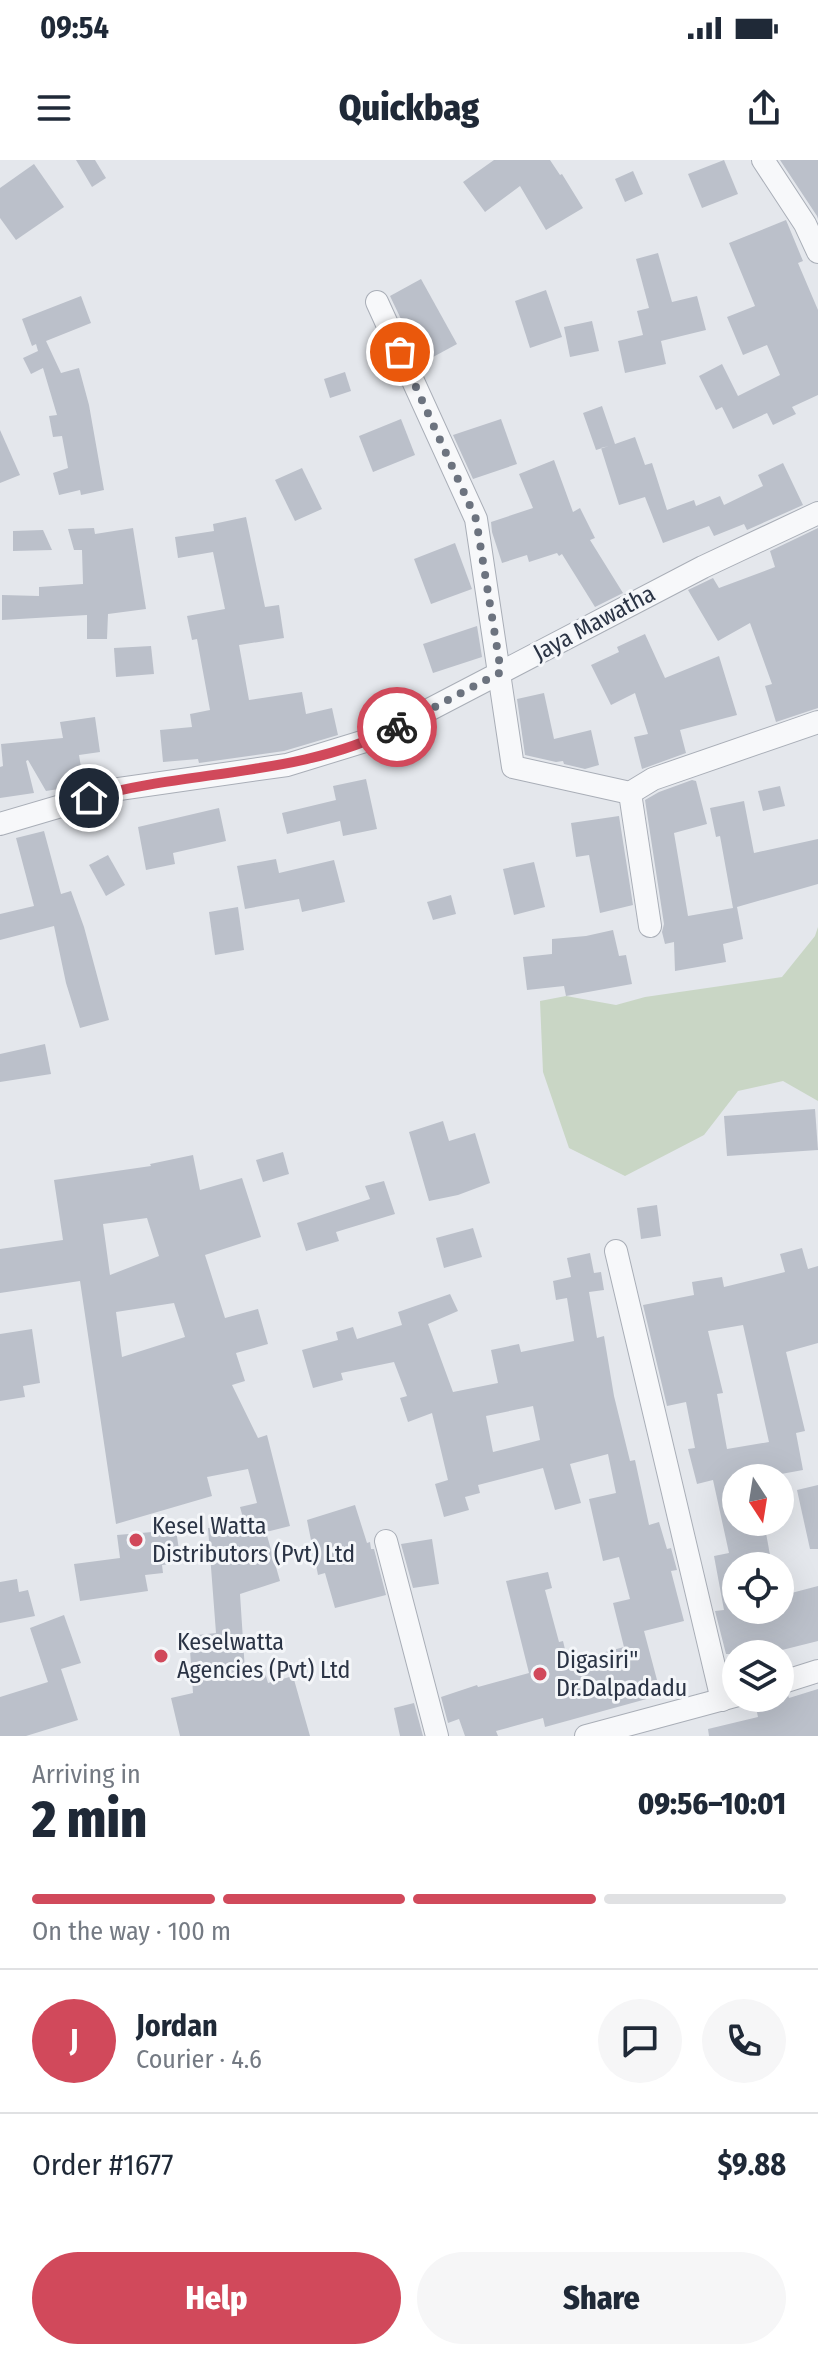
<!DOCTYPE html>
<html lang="en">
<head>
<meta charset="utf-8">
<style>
	:root { --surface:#fff; --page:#f6f6f7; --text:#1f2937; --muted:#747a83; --line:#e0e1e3; --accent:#d1495b }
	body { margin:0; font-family:"Fira Sans Condensed",sans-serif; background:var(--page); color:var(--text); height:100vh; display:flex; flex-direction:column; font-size:30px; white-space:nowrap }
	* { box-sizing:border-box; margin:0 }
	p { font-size:26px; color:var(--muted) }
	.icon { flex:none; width:44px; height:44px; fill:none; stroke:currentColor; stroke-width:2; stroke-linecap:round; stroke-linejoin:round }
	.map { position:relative; height:1576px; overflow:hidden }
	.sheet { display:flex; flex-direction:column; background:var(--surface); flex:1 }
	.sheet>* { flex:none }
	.needle { width:52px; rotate:168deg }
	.tools { position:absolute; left:722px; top:1304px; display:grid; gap:16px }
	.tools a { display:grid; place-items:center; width:72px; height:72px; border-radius:50%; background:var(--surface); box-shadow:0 8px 32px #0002; font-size:40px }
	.pin { position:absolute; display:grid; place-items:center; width:68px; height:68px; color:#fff; margin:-34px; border:4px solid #fff; border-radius:50%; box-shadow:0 2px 8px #0007 }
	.courier { position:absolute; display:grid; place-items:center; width:80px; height:80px; margin:-40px; border:6px solid #d1495b; border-radius:50%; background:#fff; color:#222; box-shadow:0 2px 10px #0007 }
	.head em { font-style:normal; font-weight:800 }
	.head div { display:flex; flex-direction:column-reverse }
	.head { display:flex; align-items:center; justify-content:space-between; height:136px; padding:0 32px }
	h1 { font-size:52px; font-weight:800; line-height:60px }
	.bar { display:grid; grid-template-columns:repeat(4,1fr); gap:12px 8px; align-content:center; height:96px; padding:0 32px }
	.bar i { height:10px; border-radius:6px; background:var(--line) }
	.bar .current { background:var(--accent) }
	.bar p { grid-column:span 4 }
	.line { display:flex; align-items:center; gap:20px; padding:0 32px; border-top:2px solid var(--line) }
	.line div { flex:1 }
	.round { display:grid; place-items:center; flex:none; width:84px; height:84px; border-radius:42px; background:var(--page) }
	.action { display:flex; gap:16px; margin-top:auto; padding:16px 32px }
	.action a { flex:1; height:92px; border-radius:48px; background:var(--accent); color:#fff; font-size:32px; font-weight:800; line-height:92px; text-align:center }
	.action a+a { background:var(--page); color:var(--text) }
	.status { display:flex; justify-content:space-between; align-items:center; height:56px; padding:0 40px; background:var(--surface); direction:ltr }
	.status svg { height:22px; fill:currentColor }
	header { display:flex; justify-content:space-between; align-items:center; height:104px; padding:0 32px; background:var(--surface); font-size:36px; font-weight:800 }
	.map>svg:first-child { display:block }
</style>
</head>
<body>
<div class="status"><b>09:54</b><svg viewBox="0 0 49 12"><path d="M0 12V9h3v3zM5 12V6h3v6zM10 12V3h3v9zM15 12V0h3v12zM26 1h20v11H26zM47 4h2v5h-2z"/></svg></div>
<header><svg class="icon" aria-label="menu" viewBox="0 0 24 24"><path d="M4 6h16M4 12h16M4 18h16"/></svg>Quickbag<svg class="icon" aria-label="share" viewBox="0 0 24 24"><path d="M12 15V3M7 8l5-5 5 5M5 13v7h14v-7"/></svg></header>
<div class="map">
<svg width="818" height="1576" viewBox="0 0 818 1576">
	<rect width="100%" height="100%" fill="#e4e7ec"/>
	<path fill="#c9d6c5" d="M818,767v174l-35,-20 -45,10 -34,44 -79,41 -56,-28 -26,-76 -3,-71 26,-5 50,9 29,-8 137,-20 33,-41z"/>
	<g fill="#bbc0ca" fill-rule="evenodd">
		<path d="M76,0h19l11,18 -14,9z"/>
		<path d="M494,0h56l10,15 2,-1 21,34 -37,22 -26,-44 -35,26 -22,-30z"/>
		<path d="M724,0l14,34 -36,14 -14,-34z"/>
		<path d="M780,0h38v59l-1,-3z"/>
		<path d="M34,4l30,43 -48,33 -16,-22v-30z"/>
		<path d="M633,11l10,23 -18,8 -10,-23z"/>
		<path d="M786,60l17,41 -5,2 20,47v85l-26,12 4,7 -23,11 -6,-12 -34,16 -11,-22 -6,3 -17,-34 23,-12 16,32 42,-21 -13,-30 -24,10 -16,-38 28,-11 -26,-63z"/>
		<path d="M658,93l14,49 25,-6 9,34 -45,11 5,23 -41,9 -7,-32 25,-6 -6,-24 12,-3 -13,-49z"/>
		<path d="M421,119l36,65 -35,19 -32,-67z"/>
		<path d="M546,130l16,47 -32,11 -15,-47z"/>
		<path d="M81,136l10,27 -45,18 15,32 18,-5 10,37 15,85 -23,5 -1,-5 -21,5 -6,-22 15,-5 -6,-32 -9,1 -4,-21 8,-1 -14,-47 -12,6 -8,-16 15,-7 -2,-7 -4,2 -10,-27z"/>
		<path d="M592,161l7,30 -29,6 -6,-30z"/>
		<path d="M345,212l6,19 -21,7 -6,-19z"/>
		<path d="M602,246l13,38 20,-7 10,28 7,-2 15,47 27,-10 2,6 24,-10 4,9 39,-19 -5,-11 25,-12 20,42 -56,25 -3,-6 -30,12 -5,-10 -46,17 -18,-46 -26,8 -18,-57 8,-2 -13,4 -13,-37z"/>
		<path d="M401,259l14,36 -42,17 -14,-36z"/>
		<path d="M501,259l16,45 -44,15 -20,-44z"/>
		<path d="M0,270l20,45 -20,8z"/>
		<path d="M554,300l19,52 7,-4 15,30 -5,2 33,53 -28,14 -33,-53 -3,2 -2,-3 -28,9 -2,-7 -25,8 -10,-31 -1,-10 42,-14 -14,-34z"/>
		<path d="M302,308l20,41 -27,12 -20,-41z"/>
		<path d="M246,357l19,90 14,-2 5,33 -45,7 10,55 53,-8 4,22 26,-6 6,27 -54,16 -85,12 -1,-4 -35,3 -3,-32 32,-3 -2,-13 20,-4 -13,-71 -5,1 -5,-24 38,-7 -12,-57 -35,6 -3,-21 39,-6 -1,-7z"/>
		<path d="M94,368l1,6 38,-6 13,81 -38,5 -1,25h-20v-24l-85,5v-25l37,1v-9l44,-3 -1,-34h-8l-6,-21z"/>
		<path d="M818,368v180l-42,14 -11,-36 7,-2 -22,-61 -32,18 -30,-51 25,-12 6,10 56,-21 -5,-16z"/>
		<path d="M43,370l9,20 -39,1v-20z"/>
		<path d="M455,383l17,46 -41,15 -17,-45z"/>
		<path d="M477,466l5,31 -49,16 -10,-29z"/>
		<path d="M645,474l20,44 54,-22 18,59 -57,15 6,23 -44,16 -8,-32 14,-3 -13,-41 -24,12 -20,-40 28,-13 -2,-5z"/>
		<path d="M151,486l3,28 -38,3 -2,-29z"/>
		<path d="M544,533l10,46 37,-9 8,35 -14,4 -21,-5 -1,-3 -7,1 -31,-7 -8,-56z"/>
		<path d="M95,557l5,35 -21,3 5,30 -38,6 -18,-31 -2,1 8,32 -34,5v-31l3,-1 -2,-22 62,-6 -3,-16z"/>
		<path d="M366,619l11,50 -34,7 -3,-15 -53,13 -5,-21 54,-13 -3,-14z"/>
		<path d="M692,620l4,1 11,43 -33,9 14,83 45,-8 -13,-72 -4,1 -6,-29 34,-7 10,52 64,-14v45l-81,23 6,32 -20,5 3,18 -51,9 -1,-29 -9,2 -3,-12 2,-8 -19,-124 14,-8z"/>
		<path d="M780,626l5,20 -22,5 -5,-20z"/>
		<path d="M219,648l7,33 -53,12 2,11 -29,6 -8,-43z"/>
		<path d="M619,656l14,89 -33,8 -11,-58 -13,2 -5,-34z"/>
		<path d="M44,671l17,63 10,-3 13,36 25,93 -29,8 -14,-45 -12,-57 -54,14v-26l34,-8 -18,-68z"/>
		<path d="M108,695l17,30 -19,11 -17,-31z"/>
		<path d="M276,699l3,14 55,-13 11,42 -43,10 -3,-13 -54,10 -8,-43z"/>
		<path d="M534,702l11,45 -31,8 -11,-46z"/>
		<path d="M451,735l5,19 -23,6 -6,-18z"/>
		<path d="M238,747l6,43 -29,5 -6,-43z"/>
		<path d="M613,770l6,26 7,-1 6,29 -66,12 -2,-10 -37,4 -4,-33 29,-3v-15l34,-3z"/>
		<path d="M45,884l6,30 -51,8v-28z"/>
		<path d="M815,949l3,41 -91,6 -3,-40z"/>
		<path d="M443,961l6,20 26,-8 15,50 -32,12 -29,6 -20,-69z"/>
		<path d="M283,992l6,22 -26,8 -7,-22z"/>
		<path d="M193,995l7,35 42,-12 19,59 -56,18 20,63 33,-9 10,35 -32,9 9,28 -13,4 26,53 9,-3 23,91 -24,6 14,49 -40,13 5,77 18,-5 5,17 25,-7 17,60h-130l-9,-38 22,-5 -4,-57 27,-3 -8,-105 37,-3 -5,-18 17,-4 -9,-34 -41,8 5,19 -96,28 -36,-243 -80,12v-44l63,-9 -9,-60 97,-14 -1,-2zM147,1058l12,38 -49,19 -7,-51zM174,1143l11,34 -63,20 -6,-45z"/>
		<path d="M384,1021l11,33 -59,18 3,9 -33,10 -9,-28 73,-24 -5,-13z"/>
		<path d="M657,1045l4,31 -20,3 -4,-31z"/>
		<path d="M473,1068l9,29 -38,11 -8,-30z"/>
		<path d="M802,1088l6,21 10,-3v77l-32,9 19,79 -9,2 7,37 -44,8h-23v44h28l8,44h-36v44h44v-14l38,-10v55l-52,13h-40l-11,-43 9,-1 -10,-54 15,-3 -16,-73 -16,4 -9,-35 7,-1 -9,-46 -19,4 -24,-101 51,-10 -2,-13 30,-5 2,10 61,-15 -5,-18zM743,1165l26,117 -42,7 -10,-55 6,-1 -15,-62z"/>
		<path d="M590,1093l4,20 7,-1 3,18 -15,2 8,46 7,-2 10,60 16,65 5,-1 14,65 10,-3 8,27 4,-1 6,22 -6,1 13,50 -40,10 17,64 -116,32 -2,-9 -47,13 2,5h-33l-6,-17 -11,4 -7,-26 36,-12 1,2 51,-14 -23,-92 42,-9 4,16 -7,2 14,52 4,-1 5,21 56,-15 -11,-44 17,-4 -11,-42 -16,4 -14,-62 27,-6 -8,-39 -38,10 11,39 -26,7 -12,-42 -65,17 2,8 -15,4 4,13 -25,7 -9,-33 13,-4 -16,-67 -24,9 -8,-24 7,-2 -13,-34 -53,11 2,7 -30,8 -11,-38 36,-10 -2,-8 17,-5 4,12 45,-14 -4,-13 52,-18 8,17 -30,13 25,68 45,-9 -7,-33 28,-6 2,8 53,-11 -7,-43 -11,2 -3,-19 18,-4 -4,-19zM533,1246l7,34 -47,12 -7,-36z"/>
		<path d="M32,1169l8,54 -17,3 2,11 -25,4v-67z"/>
		<path d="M818,1325v64h-8l-13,-59z"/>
		<path d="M355,1345l12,38 3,-1 1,7h3l12,46 -51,13 -10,-35 -7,2 -11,-55z"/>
		<path d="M176,1370l5,33 -19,2 1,8 -18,2 3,16 -68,10 -6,-37 46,-6 -3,-23z"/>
		<path d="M432,1379l7,45 -26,4 -12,-44z"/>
		<path d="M17,1419l2,13 9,-2 7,26 -35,7v-41z"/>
		<path d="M64,1455l17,48 -20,6 17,51 -52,16h-26v-39l48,-15 -18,-54z"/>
		<path d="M818,1529v47h-109l-1,-7 50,-12 -3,-14 33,-8 1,3z"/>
		<path d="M414,1543l9,33h-23l-6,-28z"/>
	</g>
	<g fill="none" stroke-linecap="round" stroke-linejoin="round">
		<defs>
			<g id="minor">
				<path d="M763,0l42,64 13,28"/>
				<path d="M377,142l99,217 37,248 117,26 23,-14 165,-57"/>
				<path d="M630,633l20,133"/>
				<path d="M0,664l119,-35 168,-24 88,-27 328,-171 115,-54"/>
				<path d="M616,1091l106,449"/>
				<path d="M386,1381l51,195"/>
				<path d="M780,1523l38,-12"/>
				<path d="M586,1576l149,-40"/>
			</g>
		</defs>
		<use href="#minor" stroke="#a9aeb7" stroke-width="24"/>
		<use href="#minor" stroke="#f7f8fa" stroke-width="22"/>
	</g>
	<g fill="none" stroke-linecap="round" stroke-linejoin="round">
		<path stroke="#6c737f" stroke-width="8" stroke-dasharray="0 14.4" d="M397,567l104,-55 -25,-153 -76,-167"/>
		<path stroke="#d1495b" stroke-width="10" d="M89,638c102,-29 212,-21 308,-71"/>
	</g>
	<g fill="#d1495b" stroke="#f4f6f9" stroke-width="3">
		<circle cx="136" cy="1380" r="8"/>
		<circle cx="161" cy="1496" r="8"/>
		<circle cx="540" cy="1514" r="8"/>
	</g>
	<g text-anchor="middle" stroke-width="6" stroke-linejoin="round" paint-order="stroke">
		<g font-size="24" fill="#2b3445" stroke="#f4f6f9">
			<text transform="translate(594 463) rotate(-28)" y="8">Jaya Mawatha</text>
		</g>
		<g font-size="24" fill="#2b3445" stroke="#f4f6f9" text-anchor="start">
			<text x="152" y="1374">Kesel Watta<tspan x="152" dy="28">Distributors (Pvt) Ltd</tspan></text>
			<text x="177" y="1490">Keselwatta<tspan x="177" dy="28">Agencies (Pvt) Ltd</tspan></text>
			<text x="556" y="1508">Digasiri"<tspan x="556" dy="28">Dr.Dalpadadu</tspan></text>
		</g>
	</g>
</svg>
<div class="tools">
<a><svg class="needle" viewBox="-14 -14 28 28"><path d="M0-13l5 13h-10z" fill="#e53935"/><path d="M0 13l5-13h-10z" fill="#747a83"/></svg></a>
<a><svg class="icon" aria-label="locate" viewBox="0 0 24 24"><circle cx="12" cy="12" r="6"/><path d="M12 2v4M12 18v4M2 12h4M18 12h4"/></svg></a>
<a><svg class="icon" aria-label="layers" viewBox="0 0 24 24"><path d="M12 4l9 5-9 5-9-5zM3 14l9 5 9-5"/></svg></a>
</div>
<div class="pin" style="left:400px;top:192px;background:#ea580c"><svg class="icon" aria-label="bag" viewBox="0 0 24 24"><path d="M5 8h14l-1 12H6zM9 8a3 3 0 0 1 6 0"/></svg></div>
<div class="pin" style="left:89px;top:638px;background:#1f2937"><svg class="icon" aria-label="home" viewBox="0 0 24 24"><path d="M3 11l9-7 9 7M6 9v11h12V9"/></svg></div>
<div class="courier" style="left:397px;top:567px"><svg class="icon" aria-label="bike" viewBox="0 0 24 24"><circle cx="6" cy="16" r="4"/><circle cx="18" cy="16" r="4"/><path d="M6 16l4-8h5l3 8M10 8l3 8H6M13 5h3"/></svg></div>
</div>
<section class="sheet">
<div class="head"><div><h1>2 min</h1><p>Arriving in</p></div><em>09:56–10:01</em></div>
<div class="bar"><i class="current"></i><i class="current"></i><i class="current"></i><i></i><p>On the way · 100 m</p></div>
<div class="line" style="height:144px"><b class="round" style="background:var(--accent);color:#fff">J</b><div><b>Jordan</b><p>Courier · 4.6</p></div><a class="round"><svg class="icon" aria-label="chat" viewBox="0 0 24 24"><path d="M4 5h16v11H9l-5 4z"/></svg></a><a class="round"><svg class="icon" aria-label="phone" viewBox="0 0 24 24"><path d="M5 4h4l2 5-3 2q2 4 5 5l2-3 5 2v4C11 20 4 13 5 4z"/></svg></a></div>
<div class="line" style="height:104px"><div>Order #1677</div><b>$9.88</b></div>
<div class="action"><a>Help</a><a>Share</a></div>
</section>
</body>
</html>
